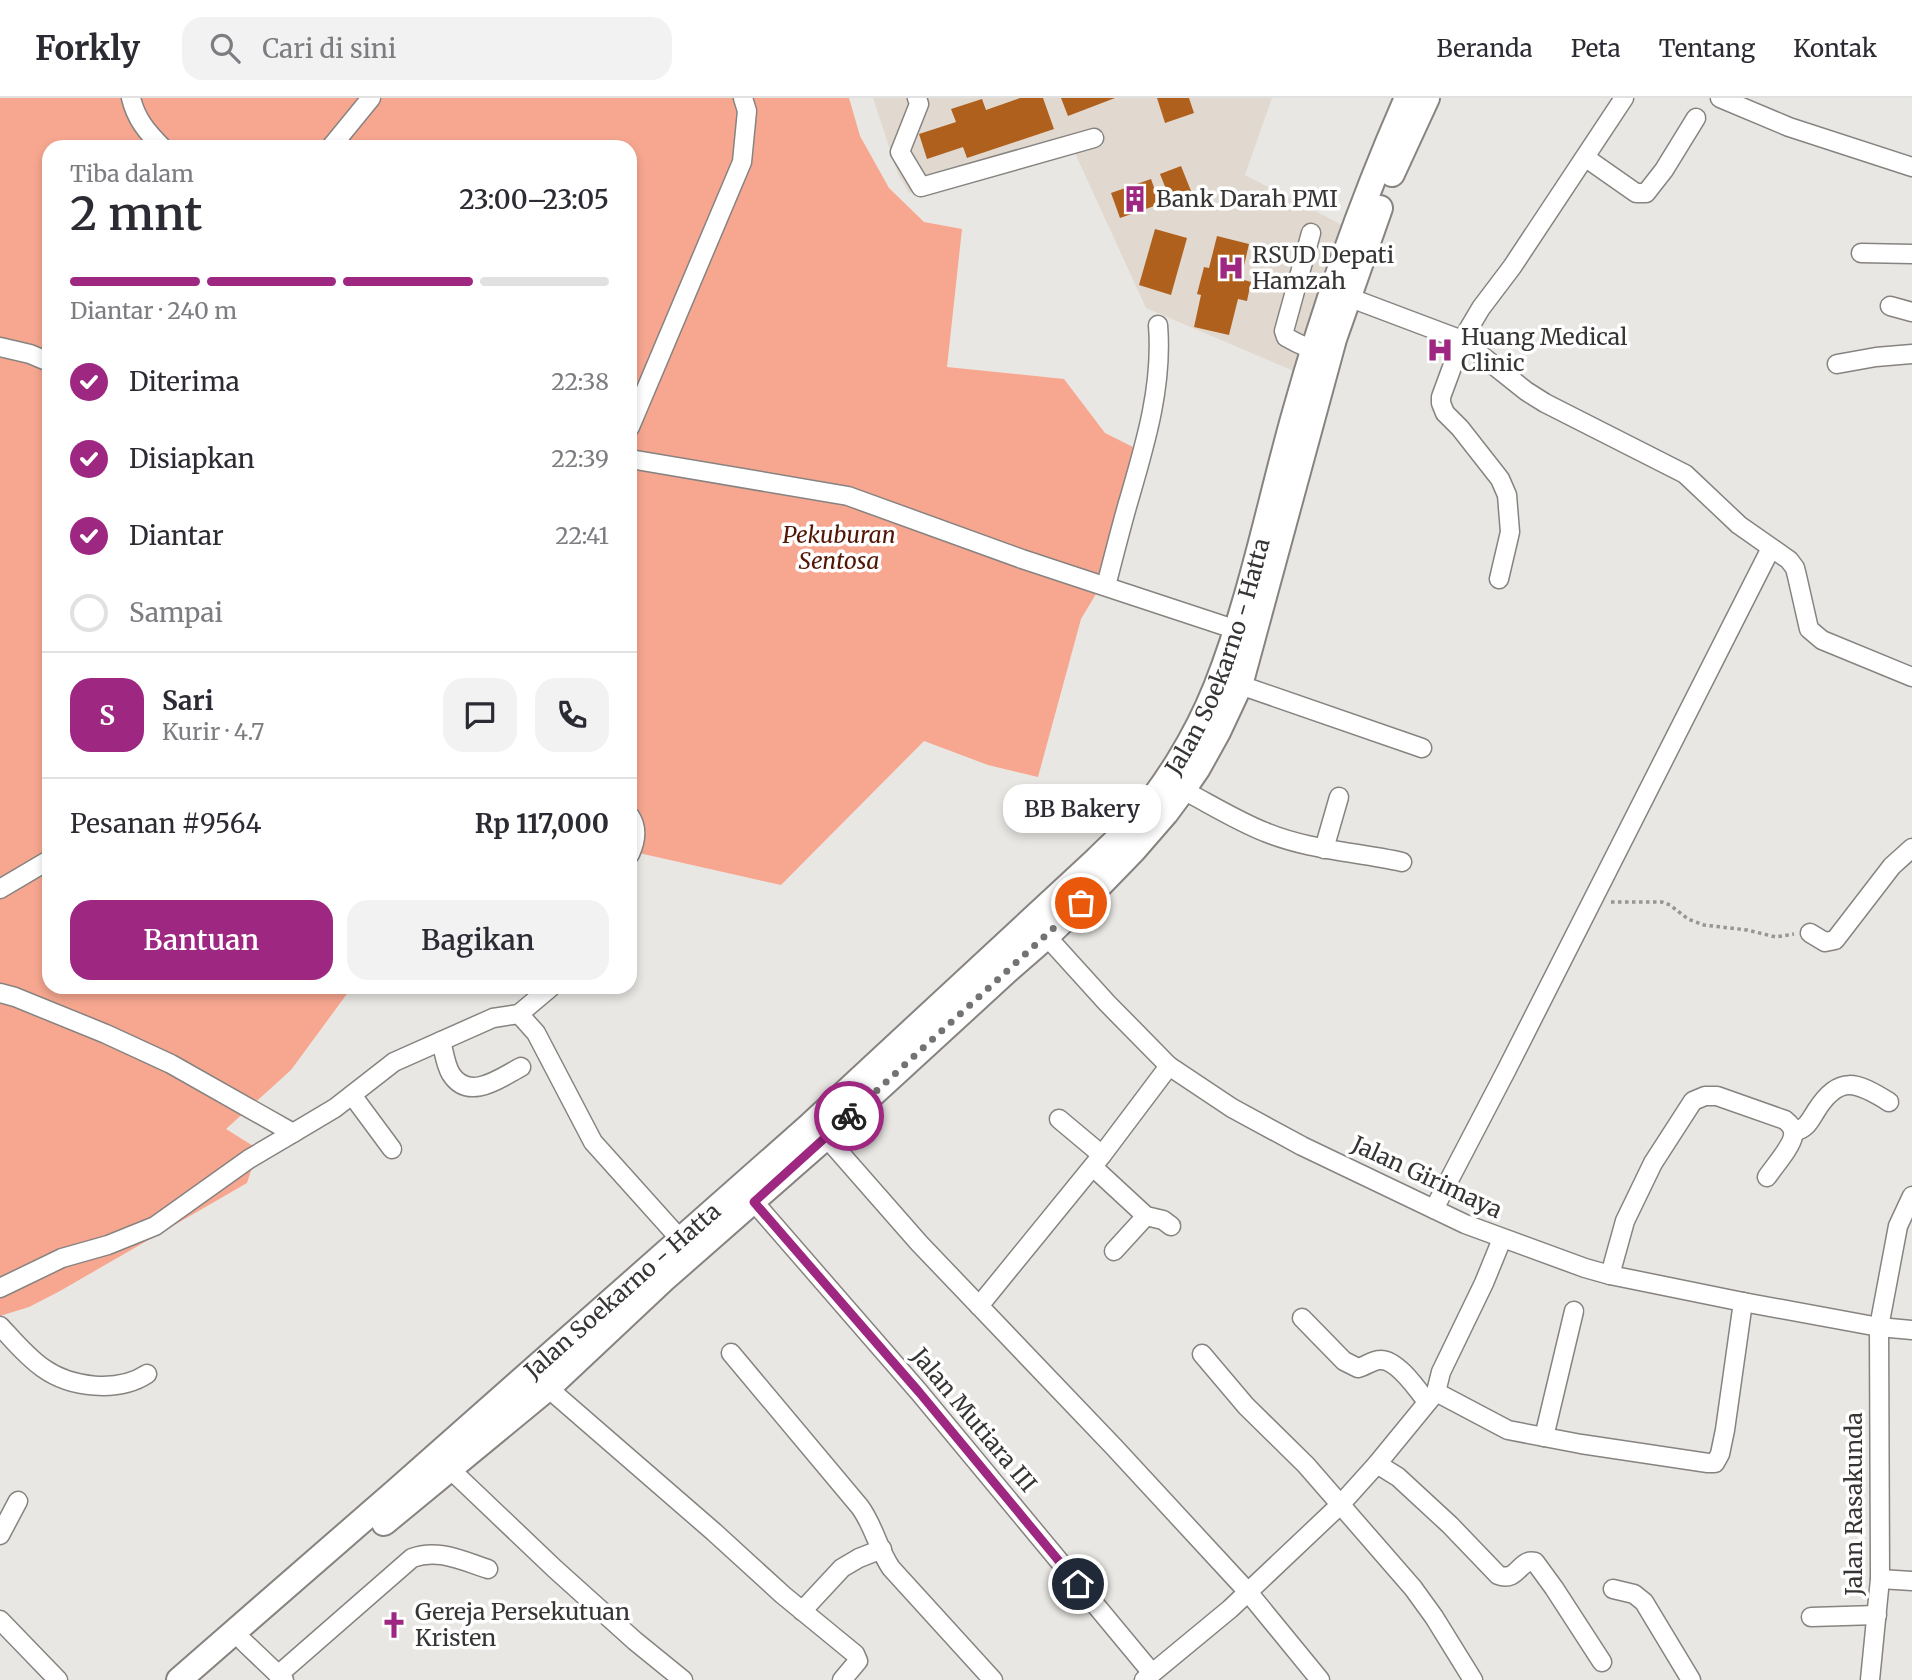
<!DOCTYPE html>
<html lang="id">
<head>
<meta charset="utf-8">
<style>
	:root { --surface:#fff; --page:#f2f2f3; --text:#2b2b33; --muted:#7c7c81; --line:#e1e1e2; --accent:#9d2781 }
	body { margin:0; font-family:Merriweather,serif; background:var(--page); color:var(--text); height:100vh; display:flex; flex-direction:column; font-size:26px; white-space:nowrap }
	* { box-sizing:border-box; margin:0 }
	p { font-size:23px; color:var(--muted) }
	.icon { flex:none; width:38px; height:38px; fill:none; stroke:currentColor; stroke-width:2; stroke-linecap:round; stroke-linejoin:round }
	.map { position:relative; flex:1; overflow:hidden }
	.drawer { position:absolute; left:42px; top:42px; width:595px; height:854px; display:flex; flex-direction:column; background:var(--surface); border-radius:21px; box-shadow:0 4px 10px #0003 }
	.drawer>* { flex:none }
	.pin { position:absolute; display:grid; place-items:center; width:60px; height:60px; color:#fff; margin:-30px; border:4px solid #fff; border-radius:50%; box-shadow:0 2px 7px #0007 }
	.courier { position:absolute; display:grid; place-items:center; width:70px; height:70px; margin:-35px; border:5px solid #9d2781; border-radius:50%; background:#fff; color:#222; box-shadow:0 2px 9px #0007 }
	.bubble { position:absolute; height:49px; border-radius:21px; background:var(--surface); box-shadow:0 4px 10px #0003; font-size:23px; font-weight:600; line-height:49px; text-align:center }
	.overview em { font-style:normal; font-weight:600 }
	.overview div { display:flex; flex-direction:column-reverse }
	.overview { display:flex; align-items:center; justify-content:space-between; height:119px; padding:0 28px }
	h1 { font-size:46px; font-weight:600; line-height:52px }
	.bar { display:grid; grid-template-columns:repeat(4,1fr); gap:10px 7px; align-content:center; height:84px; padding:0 28px }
	.bar i { height:9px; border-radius:5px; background:var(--line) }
	.bar .active { background:var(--accent) }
	.bar p { grid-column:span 4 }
	.line { display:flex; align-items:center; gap:18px; padding:0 28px; border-top:2px solid var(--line) }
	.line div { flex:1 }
	.round { display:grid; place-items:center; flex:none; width:74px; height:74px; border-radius:21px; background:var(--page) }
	ol { padding:0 28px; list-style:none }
	li { display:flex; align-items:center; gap:21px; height:77px }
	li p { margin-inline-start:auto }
	li .icon { padding:7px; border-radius:50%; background:var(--accent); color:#fff; stroke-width:4 }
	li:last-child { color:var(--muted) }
	li i { width:38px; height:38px; border:4px solid var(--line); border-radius:50% }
	.action { display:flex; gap:14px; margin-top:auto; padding:14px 28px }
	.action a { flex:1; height:80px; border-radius:21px; background:var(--accent); color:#fff; font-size:28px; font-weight:600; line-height:80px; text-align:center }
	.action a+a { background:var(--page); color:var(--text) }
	header { display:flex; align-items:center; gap:42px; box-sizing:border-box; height:98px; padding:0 35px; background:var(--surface); border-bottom:2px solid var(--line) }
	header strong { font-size:33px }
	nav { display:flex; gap:38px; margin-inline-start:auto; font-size:24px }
	.search { width:490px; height:63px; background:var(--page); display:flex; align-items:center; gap:18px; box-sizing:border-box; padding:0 24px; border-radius:21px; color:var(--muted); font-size:26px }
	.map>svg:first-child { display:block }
</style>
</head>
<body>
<header>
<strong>Forkly</strong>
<div class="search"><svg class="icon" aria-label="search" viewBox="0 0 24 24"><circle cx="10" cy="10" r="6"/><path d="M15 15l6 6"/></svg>Cari di sini</div>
<nav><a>Beranda</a><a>Peta</a><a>Tentang</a><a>Kontak</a></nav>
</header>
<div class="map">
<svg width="1912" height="1582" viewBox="0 0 1912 1582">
	<rect width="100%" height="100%" fill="#e9e7e3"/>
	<path fill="#e1d9cf" d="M873,0h399l-27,77 103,53 -52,144 -150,-64 -78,-170 -159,55 -11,-19z"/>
	<path fill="#f7a790" d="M0,0h849l11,38 29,52 35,34 38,7 -15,138 117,12 41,54 36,18 -45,143 -15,25 -43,158 -50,-12 -64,-24 -143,144 -151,-34v-704h-581v840h303l-61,83 -65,59 32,20 -11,34 -187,108 -31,16 -29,9z"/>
	<g fill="#af601d">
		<path d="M1020,0h23l11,31 -87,29 -4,-11 -36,12 -8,-25 37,-12 -5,-13 31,-10 4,11z"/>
		<path d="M1061,0h54l-47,18z"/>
		<path d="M1157,0h32l5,15 -29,10z"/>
		<path d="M1181,68l10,25 -21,8 -10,-25z"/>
		<path d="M1151,81l9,25 -40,14 -9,-25z"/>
		<path d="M1155,131l32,9 -16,57 -32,-10z"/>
		<path d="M1217,138l32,8 -8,35 10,3 -4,19 -9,-2 -9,36 -35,-8 7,-32 -4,-1 7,-27 5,1z"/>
	</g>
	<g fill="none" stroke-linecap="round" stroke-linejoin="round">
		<defs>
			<g id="minor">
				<path d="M131,0c5,21 16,34 31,49"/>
				<path d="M917,0l2,6 -19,48 21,35 173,-49"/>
				<path d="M1720,0l69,29 123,40"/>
				<path d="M331,49l40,-49"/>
				<path d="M1586,60l50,35h10l18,-23 32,-52"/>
				<path d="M1311,135l-27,98 2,6c12,7 25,13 39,16"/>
				<path d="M1861,155l51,1"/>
				<path d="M1340,196l122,46 64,51 19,12 140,71 54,51 50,35 6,8 2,8 12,53 13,11 90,37"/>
				<path d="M1890,208l22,6"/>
				<path d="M0,249l30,7 19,8"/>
				<path d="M1837,266l39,-7 36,-3"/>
				<path d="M630,329l112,-265 5,-51 -4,-13"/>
				<path d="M630,361l218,37 174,63 215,71"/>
				<path d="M1499,481l11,-47 -3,-37 -7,-16 -40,-51 -15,-15 -4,-10v-6l21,-57 19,-32 31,-41 112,-169"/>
				<path d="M1106,488c7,-27 14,-55 22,-83 17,-58 35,-117 30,-178"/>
				<path d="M1240,587l182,63"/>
				<path d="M1183,692c27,14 54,31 82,42 43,18 92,20 137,30"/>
				<path d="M630,718c8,12 6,25 0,38"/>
				<path d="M1324,751l15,-52"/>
				<path d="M0,791l49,-29"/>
				<path d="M1039,830l68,75 62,63 63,42 70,38 163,78 120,44 25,7 133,27 136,25 33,3"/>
				<path d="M1810,835l15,9 10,-2 57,-74 20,-18"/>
				<path d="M0,895l15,4 91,37 65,30 122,69 -44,26 -94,67 -47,19 -46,13 -62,30"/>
				<path d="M519,916l32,-27"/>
				<path d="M441,943c3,10 4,23 10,33 18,28 49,4 70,-7"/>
				<path d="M352,997l40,54"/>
				<path d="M1059,1021l43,36"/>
				<path d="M1794,1034c13,-4 15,-10 22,-21 23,-37 41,-29 73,-9"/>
				<path d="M293,1035l42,-25 59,-46 99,-44 26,-4 17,19 57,109 88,98"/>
				<path d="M826,1039l93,106 195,204 134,145 72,88"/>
				<path d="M1093,1069l53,49 17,4 8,6"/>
				<path d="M754,1104l165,190 233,281"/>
				<path d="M1434,1111l72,-138 265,-523"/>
				<path d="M1114,1153l32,-35"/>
				<path d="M1610,1177l15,-54 28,-58 40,-62 12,-5h12l68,24c5,4 9,8 8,16 -1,10 -20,32 -26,41"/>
				<path d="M979,1208l123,-151 67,-89"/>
				<path d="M1302,1220l42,43 14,7c8,-2 15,-8 22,-8 17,-1 38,30 47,42"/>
				<path d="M0,1228c13,14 27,31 43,42 28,20 75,25 104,6"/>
				<path d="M731,1255l129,154c14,19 18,42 31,61l102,112"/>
				<path d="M1202,1256l44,52 60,59 107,123 21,29 39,63"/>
				<path d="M548,1290l166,144 69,63 72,59 3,7 -16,19"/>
				<path d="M1436,1294l72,38 73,14 127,19h7l5,-9 5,-24 18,-128"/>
				<path d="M1544,1339l30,-126"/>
				<path d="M1377,1366l21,13 52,48 48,50c20,8 21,-17 37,-13l19,26 48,74"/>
				<path d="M450,1371l105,100 80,72 48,39"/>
				<path d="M0,1437l18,-34"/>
				<path d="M1880,1481l32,2"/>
				<path d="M1613,1491l21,5 10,8 47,78"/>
				<path d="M802,1513l40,-43 17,-10 23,-9"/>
				<path d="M1811,1519l66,-2"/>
				<path d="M0,1522l58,60"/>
				<path d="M244,1544l40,38"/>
				<path d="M278,1577l134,-117c26,-10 51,3 76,11"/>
				<path d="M1144,1582l86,-71 110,-104 37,-41 59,-72 5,-20 43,-89 18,-44"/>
				<path d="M1870,1582l10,-101 -1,-252 19,-101 14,-30"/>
			</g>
			<g id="highway">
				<path d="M1392,76l35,-76"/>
				<path d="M384,1425l164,-135 115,-108 163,-143 181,-166 39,-34 53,-51 34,-35 33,-38 17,-23 15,-22 20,-36 22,-47 94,-346 46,-131"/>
				<path id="s1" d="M179,1582l217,-189 412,-364 288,-267c11,-11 23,-22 34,-33 35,-40 66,-90 86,-140 35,-88 53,-183 79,-275 30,-107 67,-212 112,-314"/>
			</g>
		</defs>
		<use href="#minor" stroke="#868380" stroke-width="21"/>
		<use href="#highway" stroke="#868380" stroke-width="28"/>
		<path stroke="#989693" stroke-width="3.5" stroke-dasharray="3.5 3.5" stroke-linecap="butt" d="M1611,804h51l8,3 18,14 16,6 43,5 29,7 18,-3"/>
		<use href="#minor" stroke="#fff" stroke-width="18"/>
		<use href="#highway" stroke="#fff" stroke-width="24"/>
	</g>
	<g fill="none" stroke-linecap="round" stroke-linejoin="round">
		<path stroke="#757371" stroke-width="7" stroke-dasharray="0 12.6" d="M849,1018l232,-213"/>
		<path stroke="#9d2781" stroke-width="9" d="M849,1018l-95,86 165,190 159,192"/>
	</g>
	<defs>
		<symbol id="building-bare" viewBox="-9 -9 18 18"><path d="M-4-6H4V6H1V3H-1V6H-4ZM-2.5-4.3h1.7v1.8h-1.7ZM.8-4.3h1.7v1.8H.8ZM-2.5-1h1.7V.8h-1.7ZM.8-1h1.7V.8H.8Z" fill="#9d2781" stroke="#fff" stroke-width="2.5" paint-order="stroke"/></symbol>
		<symbol id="hospital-bare" viewBox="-9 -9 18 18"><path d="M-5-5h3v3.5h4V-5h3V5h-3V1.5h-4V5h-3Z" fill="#9d2781" stroke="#fff" stroke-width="2.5" paint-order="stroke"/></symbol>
		<symbol id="church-bare" viewBox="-9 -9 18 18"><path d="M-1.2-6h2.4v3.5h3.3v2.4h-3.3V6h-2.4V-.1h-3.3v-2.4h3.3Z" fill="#9d2781" stroke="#fff" stroke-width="2.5" paint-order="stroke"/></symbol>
	</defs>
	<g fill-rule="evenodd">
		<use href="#building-bare" x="1116" y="82" width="38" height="38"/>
		<use href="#hospital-bare" x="1212" y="151" width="38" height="38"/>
		<use href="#hospital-bare" x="1421" y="233" width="38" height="38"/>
		<use href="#church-bare" x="375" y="1508" width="38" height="38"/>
	</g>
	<g text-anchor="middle" stroke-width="7" stroke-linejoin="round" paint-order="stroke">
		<g font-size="23" fill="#373534" stroke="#fff" text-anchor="start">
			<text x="1156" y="109">Bank Darah PMI</text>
			<text x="1252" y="165">RSUD Depati<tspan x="1252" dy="26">Hamzah</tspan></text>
			<text x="1461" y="247">Huang Medical<tspan x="1461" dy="26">Clinic</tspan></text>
			<text x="415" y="1522">Gereja Persekutuan<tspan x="415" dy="26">Kristen</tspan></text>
		</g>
		<g font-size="23" font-style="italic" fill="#531604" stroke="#fff">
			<text x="839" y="445">Pekuburan<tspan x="839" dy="26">Sentosa</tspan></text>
		</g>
		<g font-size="23" fill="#373534" stroke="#fff">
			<text dy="8" stroke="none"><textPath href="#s1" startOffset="1472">Jalan Soekarno - Hatta</textPath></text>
			<text transform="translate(1427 1079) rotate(25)" y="8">Jalan Girimaya</text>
			<text dy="8" stroke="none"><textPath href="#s1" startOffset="590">Jalan Soekarno - Hatta</textPath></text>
			<text transform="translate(974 1322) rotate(50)" y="8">Jalan Mutiara III</text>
			<text transform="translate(1854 1406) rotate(-90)" y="8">Jalan Rasakunda</text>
		</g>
	</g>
</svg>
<div class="pin" style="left:1081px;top:805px;background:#ea580c"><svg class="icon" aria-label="bag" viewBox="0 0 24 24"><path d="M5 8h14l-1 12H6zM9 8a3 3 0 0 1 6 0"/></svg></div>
<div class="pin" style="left:1078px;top:1486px;background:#1f2937"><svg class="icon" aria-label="home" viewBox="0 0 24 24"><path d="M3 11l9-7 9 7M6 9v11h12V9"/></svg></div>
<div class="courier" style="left:849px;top:1018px"><svg class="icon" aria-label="bike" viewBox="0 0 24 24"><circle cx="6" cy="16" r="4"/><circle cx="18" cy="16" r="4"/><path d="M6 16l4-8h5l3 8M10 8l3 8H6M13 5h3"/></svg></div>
<div class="bubble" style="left:1003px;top:686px;width:158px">BB Bakery</div>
<section class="drawer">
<div class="overview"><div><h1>2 mnt</h1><p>Tiba dalam</p></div><em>23:00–23:05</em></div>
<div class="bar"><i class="active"></i><i class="active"></i><i class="active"></i><i></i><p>Diantar · 240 m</p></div>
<ol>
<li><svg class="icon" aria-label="check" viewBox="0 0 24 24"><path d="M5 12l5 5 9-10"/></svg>Diterima<p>22:38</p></li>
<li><svg class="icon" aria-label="check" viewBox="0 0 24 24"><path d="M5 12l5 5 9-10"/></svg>Disiapkan<p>22:39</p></li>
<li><svg class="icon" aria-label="check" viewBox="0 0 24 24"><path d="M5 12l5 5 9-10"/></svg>Diantar<p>22:41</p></li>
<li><i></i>Sampai</li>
</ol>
<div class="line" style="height:126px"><b class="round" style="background:var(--accent);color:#fff">S</b><div><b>Sari</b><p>Kurir · 4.7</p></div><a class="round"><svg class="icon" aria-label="chat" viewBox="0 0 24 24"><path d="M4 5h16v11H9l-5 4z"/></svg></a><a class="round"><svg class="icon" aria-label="phone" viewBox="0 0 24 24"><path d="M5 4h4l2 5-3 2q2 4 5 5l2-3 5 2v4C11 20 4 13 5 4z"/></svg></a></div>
<div class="line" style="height:91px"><div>Pesanan #9564</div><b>Rp 117,000</b></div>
<div class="action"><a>Bantuan</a><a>Bagikan</a></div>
</section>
</div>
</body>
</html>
